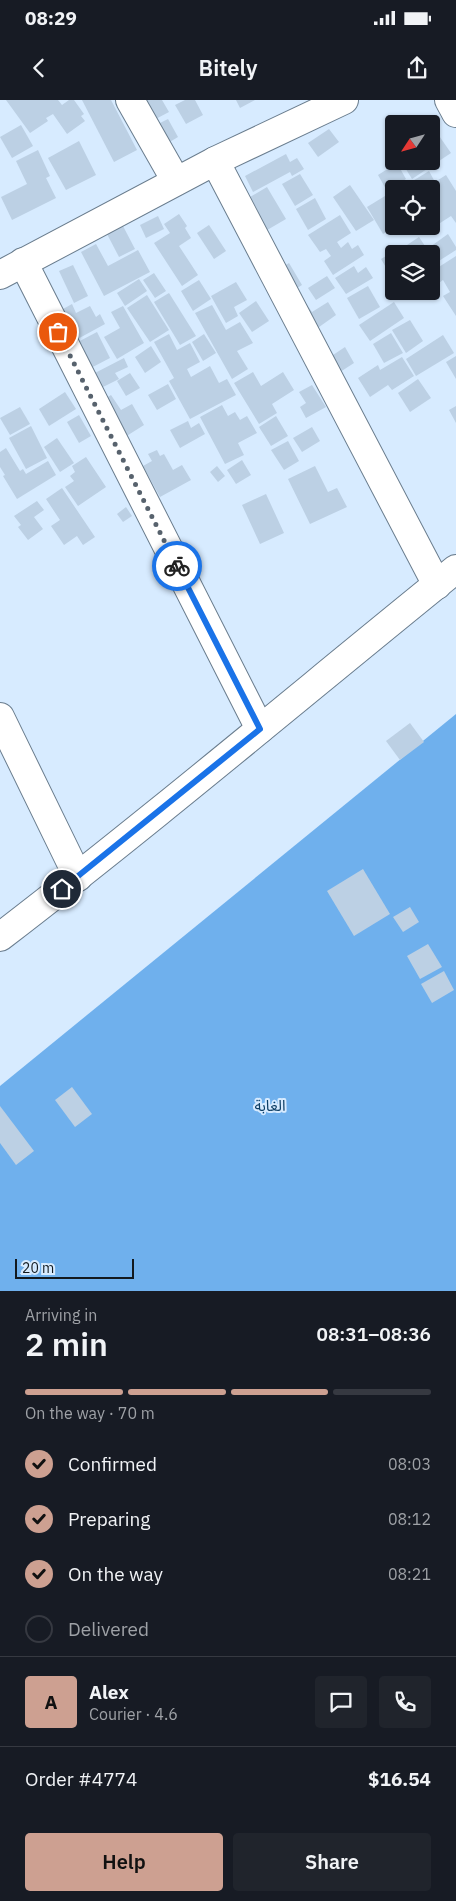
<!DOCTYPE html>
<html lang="en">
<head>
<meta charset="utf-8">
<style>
	:root { --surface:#171b24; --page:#20242c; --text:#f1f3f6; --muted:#9ea1a6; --line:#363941; --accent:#cda091 }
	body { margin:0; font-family:"IBM Plex Sans","Noto Sans Arabic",sans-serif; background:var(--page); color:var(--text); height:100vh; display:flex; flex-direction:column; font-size:19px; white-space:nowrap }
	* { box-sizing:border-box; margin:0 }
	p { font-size:16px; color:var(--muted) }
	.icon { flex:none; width:28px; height:28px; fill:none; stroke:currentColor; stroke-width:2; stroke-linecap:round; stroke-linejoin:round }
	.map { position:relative; height:1191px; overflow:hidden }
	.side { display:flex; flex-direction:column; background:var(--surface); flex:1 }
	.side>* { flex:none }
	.needle { width:32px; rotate:234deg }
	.controls { position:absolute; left:385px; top:15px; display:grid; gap:10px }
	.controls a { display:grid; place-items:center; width:55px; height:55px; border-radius:5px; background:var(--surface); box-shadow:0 1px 4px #0004; font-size:25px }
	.scale { position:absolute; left:15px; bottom:12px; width:119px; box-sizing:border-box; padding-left:5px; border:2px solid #12191f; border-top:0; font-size:14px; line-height:18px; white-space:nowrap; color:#12191f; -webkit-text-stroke:4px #d7ebff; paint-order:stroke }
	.pin { position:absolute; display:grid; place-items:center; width:42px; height:42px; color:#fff; margin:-21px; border:2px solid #fff; border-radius:50%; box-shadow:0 1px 5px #0007 }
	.courier { position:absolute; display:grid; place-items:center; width:50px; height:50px; margin:-25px; border:4px solid #1a73e8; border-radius:50%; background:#fff; color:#222; box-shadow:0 1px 6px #0007 }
	.summary em { font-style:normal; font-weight:600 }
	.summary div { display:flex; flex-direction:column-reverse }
	.summary { display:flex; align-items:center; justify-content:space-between; height:85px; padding:0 25px }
	h1 { font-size:32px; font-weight:600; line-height:38px }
	.bar { display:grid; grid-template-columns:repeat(4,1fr); gap:8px 5px; align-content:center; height:60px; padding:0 25px }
	.bar i { height:6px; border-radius:4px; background:var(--line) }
	.bar .selected { background:var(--accent) }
	.bar p { grid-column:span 4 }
	.line { display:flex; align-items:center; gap:12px; padding:0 25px; border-top:1px solid var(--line) }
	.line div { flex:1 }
	.round { display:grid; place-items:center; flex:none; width:52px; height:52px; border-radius:5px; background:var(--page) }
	ol { padding:0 25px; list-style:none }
	li { display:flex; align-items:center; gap:15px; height:55px }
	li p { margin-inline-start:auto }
	li .icon { padding:5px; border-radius:50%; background:var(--accent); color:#111; stroke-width:4 }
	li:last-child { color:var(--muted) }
	li i { width:28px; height:28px; border:2px solid var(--line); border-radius:50% }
	.button { display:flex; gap:10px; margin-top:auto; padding:10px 25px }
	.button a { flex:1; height:58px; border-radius:5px; background:var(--accent); color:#111; font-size:20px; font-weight:600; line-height:58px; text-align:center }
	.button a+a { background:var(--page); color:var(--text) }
	.status { display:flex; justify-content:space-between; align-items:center; height:35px; padding:0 25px; background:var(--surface); direction:ltr }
	.status svg { height:14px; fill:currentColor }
	header { display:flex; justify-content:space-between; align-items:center; height:65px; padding:0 25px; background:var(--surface); font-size:22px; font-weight:600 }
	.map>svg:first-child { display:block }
</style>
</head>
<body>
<div class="status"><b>08:29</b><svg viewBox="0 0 49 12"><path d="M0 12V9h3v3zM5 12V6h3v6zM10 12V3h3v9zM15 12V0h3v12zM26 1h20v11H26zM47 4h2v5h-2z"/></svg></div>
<header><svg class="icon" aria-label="back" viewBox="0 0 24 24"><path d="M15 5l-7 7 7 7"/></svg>Bitely<svg class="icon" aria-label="share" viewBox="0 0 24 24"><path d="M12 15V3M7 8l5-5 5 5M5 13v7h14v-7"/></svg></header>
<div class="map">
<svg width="456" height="1191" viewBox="0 0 456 1191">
	<rect width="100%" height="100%" fill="#d7ebff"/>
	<path fill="#6fb0ed" d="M456,614v577h-456v-205z"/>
	<g fill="#bcd0e4">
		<path d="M6,0h52l4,5 7,-5h5l10,14 -3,2 4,5 -18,13 -14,-20 -7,4 2,3 -18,12z"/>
		<path d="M82,0h29l26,50 -23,12z"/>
		<path d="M141,0h21l7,12 -19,10z"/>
		<path d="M185,0h10l8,15 -17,9 -11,-19z"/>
		<path d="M236,0h19l-15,8z"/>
		<path d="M168,19l10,18 -15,9 -11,-19z"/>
		<path d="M21,25l12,21 -21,12 -12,-21z"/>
		<path d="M329,29l10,13 -21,15 -10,-14z"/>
		<path d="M435,30l16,23 -39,26 -11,-18h30v-29z"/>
		<path d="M79,41l17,34 -30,15 -18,-32z"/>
		<path d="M38,50l12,26 -4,2 10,20 -44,22 -11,-23 26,-13 -11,-23z"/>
		<path d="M286,54l4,8 7,-4 7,11 -12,7 -2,-4 -37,20 -8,-16z"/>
		<path d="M397,63l9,16 -19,12 -9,-16z"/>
		<path d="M429,71l6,11 11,-7 10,16v32l-5,-7 -14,9 -6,-9v-27h-16l-4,-7z"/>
		<path d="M300,74l13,21 -18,11 -13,-22z"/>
		<path d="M408,83l3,6h-14z"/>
		<path d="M350,85l24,35 -18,11 -23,-34z"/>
		<path d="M267,87l19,32 -24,14 -11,-18 7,-4 -8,-14z"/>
		<path d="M385,96l9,14v17l-11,7 -16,-27z"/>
		<path d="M315,98l11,21 -18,11 -12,-21z"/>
		<path d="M179,114l8,12 -2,2 6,10 -12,8 19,29 -16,11 -28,-43 16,-10 -6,-9z"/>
		<path d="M340,115l11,18 -14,9 4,6 7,-6 4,7 6,-4 6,10 -31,20 -9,-14 7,-5 -5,-7 -6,3 -12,-17z"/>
		<path d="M158,116l6,13 -18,9 -6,-13z"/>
		<path d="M209,125l17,26 -12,8 -17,-26z"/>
		<path d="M123,126l12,23 -16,8 -12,-23z"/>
		<path d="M448,134l8,13v3l-25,16v-12h-22l-5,-7 15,-10 8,12z"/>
		<path d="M96,144l12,22 30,-16 12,22 -46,24 -23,-44z"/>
		<path d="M401,147l3,7h-10v27l-13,-22z"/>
		<path d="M456,156v60l-13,-20 7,-4 -7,-12 -7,5 -5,-7v-6z"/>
		<path d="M289,163l13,22 -13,8 -13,-22z"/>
		<path d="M73,165l15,31 -14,7 -15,-32z"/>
		<path d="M354,166l4,7 8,-6 7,11 -27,16 -11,-16z"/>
		<path d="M154,173l12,18 -11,7 -12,-18z"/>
		<path d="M327,176l8,12 -19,12 -8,-12z"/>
		<path d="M139,179l8,12 -22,15 -8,-13z"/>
		<path d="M199,180l12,19 -18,12 -12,-20z"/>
		<path d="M236,182l11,18 -13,7 4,9 -12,7 -15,-27z"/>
		<path d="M368,186l12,21 -21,12 -12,-21z"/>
		<path d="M169,193l27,43 -16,9 -26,-43z"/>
		<path d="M147,195l22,35 -19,12 -23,-34z"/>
		<path d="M256,201l13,20 -17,11 -13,-19z"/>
		<path d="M305,202l7,10 16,-10 8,13 -24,17 -15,-24z"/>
		<path d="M394,202l10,16 -34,23 -11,-16z"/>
		<path d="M72,204l4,9 14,-7 6,11 4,-3 5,10 -31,17 -20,-27z"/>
		<path d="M212,205l14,25 14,-8 13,21 -16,8 11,18 -16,10 -37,-66z"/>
		<path d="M123,206l21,37 -27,16 -13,-22 16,-9 -9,-16z"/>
		<path d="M410,220l13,21 -17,12 -14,-23z"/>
		<path d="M97,232l13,26 -23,12 -13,-26z"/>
		<path d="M391,233l12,20 -19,10 -11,-19z"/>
		<path d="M169,234l8,16 13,-7 10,19 -13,7 4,8 19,-11 9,17 8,-4 9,16 -46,24 -21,-38 5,-3 -20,-36z"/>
		<path d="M204,234l12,19 -13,8 -11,-19z"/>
		<path d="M443,235l11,18 -38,23 -10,-17z"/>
		<path d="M151,246l10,16 -16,11 -10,-16z"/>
		<path d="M345,247l9,16 -17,11 -10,-15z"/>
		<path d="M456,256v23l-10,-17z"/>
		<path d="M402,257l12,19 -22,14 -4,-5 -18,12 -12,-19 20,-13 2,5z"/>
		<path d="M124,258l4,9 -13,6 4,6 -18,9 -8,-14z"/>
		<path d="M253,272l8,14 22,-14 11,18 -22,14 5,9 -18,11 -25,-41z"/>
		<path d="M130,273l10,15 -14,8 -9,-15z"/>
		<path d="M418,279l13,19 -21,14 -12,-19z"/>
		<path d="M168,284l8,15 -19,11 -9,-15z"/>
		<path d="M312,285l14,22 -20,11 -6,-11 6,-4 -7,-11z"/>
		<path d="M65,292l11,17 -27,17 -10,-17z"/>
		<path d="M111,295l10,15 11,-6 12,21 -19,12 -22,-37z"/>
		<path d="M222,305l6,11 7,-4 5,8 7,-4 10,17 -19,10 6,12 -19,9 -25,-47z"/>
		<path d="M456,306v17l-7,-13z"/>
		<path d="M20,307l10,17 -20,11 -10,-17z"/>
		<path d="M79,315l12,21 -12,7 -12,-21z"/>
		<path d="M276,316l12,20 -17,10 -12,-19z"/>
		<path d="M188,321l3,7 8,-5 6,11 -25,14 -10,-18z"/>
		<path d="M31,326l16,32 -21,11 -17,-31z"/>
		<path d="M312,327l8,14 -18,11 -9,-14z"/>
		<path d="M57,338l17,25 -14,9 -16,-25z"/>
		<path d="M288,341l11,20 -15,9 -13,-20z"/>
		<path d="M6,348l14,23 3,-2 3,5 22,-13 8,14 -39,24 -14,-23 2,-1 -5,-8v-15z"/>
		<path d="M157,350l3,6 4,-2 9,16 9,-5 9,15 -31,17 -17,-31 9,-5 -4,-7z"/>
		<path d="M86,357l20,30 -28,19 -13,-19 9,-6 -4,-5 5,-4 -3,-6z"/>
		<path d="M242,360l9,15 -15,9 -9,-14z"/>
		<path d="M217,366l8,10 -7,6 -8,-10z"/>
		<path d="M315,366l13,26 9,-4 10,19 -37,17 -22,-45z"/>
		<path d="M62,388l33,49 -12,8 -6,-9 -13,9 -13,-19 9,-6 -14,-21z"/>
		<path d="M266,394l18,39 -24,11 -18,-39z"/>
		<path d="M37,401l7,9 -10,7 9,12 -15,11 -10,-13 3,-2 -7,-9z"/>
		<path d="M126,407l6,9 -9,6 -6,-8z"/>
		<path d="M410,623l14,19 -24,18 -14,-19z"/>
		<path d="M363,769l27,45 -36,22 -27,-45z"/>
		<path d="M410,807l9,15 -16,10 -10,-15z"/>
		<path d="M428,844l14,23 -22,12 -13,-23z"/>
		<path d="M444,871l10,19 -22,13 -11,-19z"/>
		<path d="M72,987l20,27 -17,13 -20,-27z"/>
		<path d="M0,1006l34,45 -18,14 -16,-22z"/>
	</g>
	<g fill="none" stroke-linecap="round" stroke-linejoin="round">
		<defs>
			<g id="street">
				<path d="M130,0l46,81"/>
				<path d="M449,0l7,13"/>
				<path d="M215,61l222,424"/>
				<path d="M23,162l237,467"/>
				<path d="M0,175l215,-114 129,-61"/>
				<path d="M0,617l78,160"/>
				<path d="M0,837c155,-119 304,-245 456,-368"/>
			</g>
		</defs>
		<use href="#street" stroke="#6a7d8e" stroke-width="30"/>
		<use href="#street" stroke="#fff" stroke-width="28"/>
	</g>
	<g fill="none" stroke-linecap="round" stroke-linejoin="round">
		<path stroke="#57626d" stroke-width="5" stroke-dasharray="0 9" d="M58,232l119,234"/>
		<path stroke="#1a73e8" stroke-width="6" d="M62,789l198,-160 -83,-163"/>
	</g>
	<g text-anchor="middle" stroke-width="4" stroke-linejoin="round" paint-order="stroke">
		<g font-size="15" fill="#0d3e65" stroke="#d7ebff">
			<text x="270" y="1011">الغابة</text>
		</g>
	</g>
</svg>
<div class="controls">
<a><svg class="needle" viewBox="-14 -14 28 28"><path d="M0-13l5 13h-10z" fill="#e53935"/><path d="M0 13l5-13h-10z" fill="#9ea1a6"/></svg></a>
<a><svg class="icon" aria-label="locate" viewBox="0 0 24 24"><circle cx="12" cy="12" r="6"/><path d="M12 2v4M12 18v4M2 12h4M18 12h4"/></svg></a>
<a><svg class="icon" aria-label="layers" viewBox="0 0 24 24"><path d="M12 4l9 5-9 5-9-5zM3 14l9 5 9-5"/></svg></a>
</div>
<div class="scale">20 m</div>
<div class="pin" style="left:58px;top:232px;background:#ea580c"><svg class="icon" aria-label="bag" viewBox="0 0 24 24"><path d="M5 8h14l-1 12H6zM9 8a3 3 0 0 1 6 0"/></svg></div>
<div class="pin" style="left:62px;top:789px;background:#1f2937"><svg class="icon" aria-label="home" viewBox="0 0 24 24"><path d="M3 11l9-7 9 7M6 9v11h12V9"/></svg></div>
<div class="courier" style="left:177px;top:466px"><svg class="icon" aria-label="bike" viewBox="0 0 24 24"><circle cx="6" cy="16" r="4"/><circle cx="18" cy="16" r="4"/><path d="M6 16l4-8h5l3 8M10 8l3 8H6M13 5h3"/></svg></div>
</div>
<section class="side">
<div class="summary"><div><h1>2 min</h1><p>Arriving in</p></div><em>08:31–08:36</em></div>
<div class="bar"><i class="selected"></i><i class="selected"></i><i class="selected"></i><i></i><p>On the way · 70 m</p></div>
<ol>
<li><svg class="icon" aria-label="check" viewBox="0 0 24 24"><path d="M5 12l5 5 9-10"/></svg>Confirmed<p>08:03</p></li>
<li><svg class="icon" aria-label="check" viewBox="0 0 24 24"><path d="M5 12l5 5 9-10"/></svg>Preparing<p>08:12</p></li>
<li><svg class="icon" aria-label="check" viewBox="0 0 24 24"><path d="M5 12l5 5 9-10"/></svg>On the way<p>08:21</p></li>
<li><i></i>Delivered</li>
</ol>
<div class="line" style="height:90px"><b class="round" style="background:var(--accent);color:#111">A</b><div><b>Alex</b><p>Courier · 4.6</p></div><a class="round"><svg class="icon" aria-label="chat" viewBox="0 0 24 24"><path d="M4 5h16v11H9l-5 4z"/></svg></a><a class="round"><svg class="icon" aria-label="phone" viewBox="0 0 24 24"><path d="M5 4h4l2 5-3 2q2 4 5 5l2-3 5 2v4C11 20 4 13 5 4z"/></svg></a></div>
<div class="line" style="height:65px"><div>Order #4774</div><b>$16.54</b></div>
<div class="button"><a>Help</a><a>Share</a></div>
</section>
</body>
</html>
